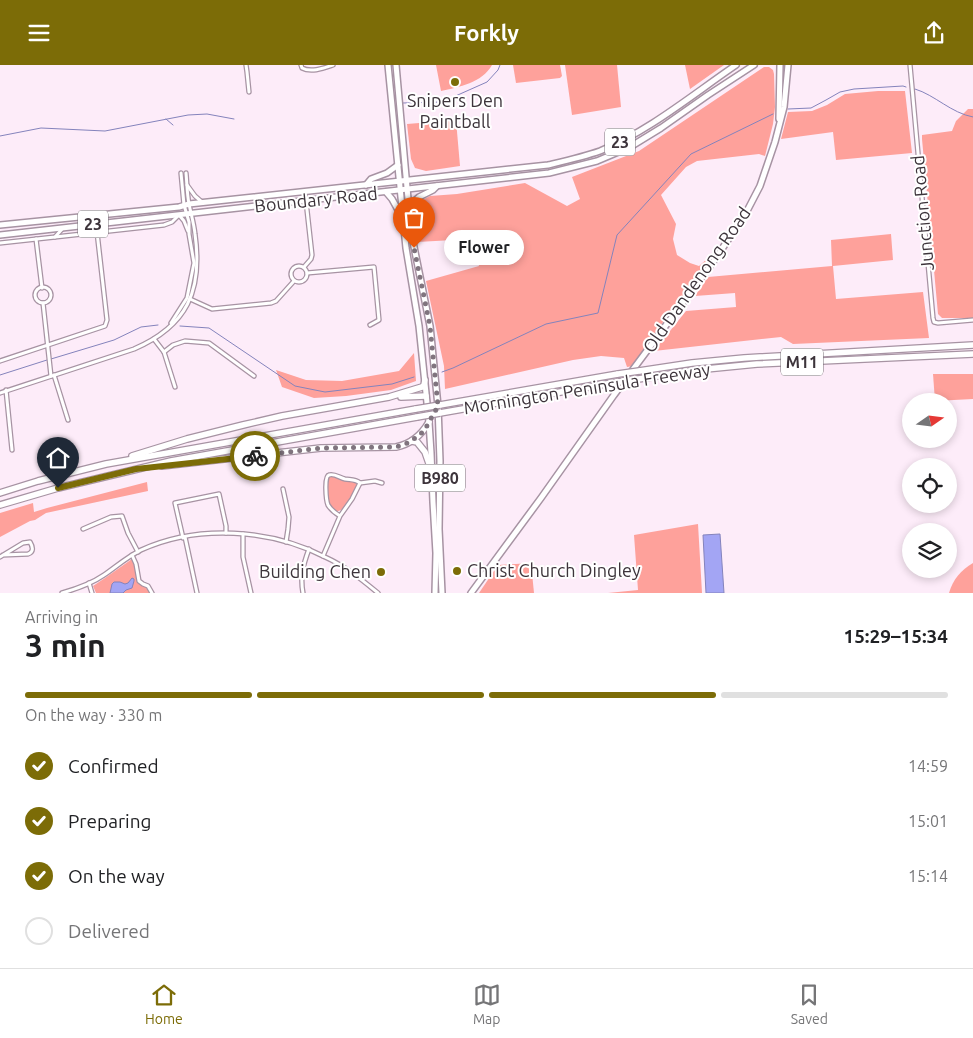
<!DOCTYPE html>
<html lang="en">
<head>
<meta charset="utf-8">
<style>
	:root { --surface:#fff; --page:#f2f2f2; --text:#202124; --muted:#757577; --line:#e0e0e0; --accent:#7c6c07 }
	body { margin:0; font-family:Ubuntu,sans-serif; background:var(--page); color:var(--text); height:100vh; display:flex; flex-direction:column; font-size:19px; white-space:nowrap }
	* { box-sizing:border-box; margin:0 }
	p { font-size:16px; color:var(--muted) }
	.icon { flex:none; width:28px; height:28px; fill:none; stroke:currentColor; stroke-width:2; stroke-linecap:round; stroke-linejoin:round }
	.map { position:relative; height:528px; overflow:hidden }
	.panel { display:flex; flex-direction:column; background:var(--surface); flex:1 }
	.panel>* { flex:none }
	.needle { width:32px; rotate:76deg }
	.fabs { position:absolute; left:902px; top:328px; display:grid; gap:10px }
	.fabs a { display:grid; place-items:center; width:55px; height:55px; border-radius:50%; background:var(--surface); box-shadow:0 2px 8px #0003; font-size:25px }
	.pin { position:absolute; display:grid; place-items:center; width:42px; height:42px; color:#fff; margin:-51px -21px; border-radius:50% 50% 50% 0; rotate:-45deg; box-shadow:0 0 5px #0007 }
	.pin .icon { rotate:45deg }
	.courier { position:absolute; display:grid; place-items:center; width:50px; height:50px; margin:-25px; border:4px solid #7c6c07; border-radius:50%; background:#fff; color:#222; box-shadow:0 1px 6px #0007 }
	.bubble { position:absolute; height:35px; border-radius:18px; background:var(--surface); box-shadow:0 2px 8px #0003; font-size:16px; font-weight:700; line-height:35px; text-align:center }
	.overview em { font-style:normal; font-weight:700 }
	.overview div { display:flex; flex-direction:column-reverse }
	.overview { display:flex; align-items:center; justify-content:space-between; height:85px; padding:0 25px }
	h1 { font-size:32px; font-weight:700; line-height:38px }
	.bar { display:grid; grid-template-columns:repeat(4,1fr); gap:8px 5px; align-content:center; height:60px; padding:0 25px }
	.bar i { height:6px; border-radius:4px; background:var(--line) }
	.bar .active { background:var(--accent) }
	.bar p { grid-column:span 4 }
	ol { padding:0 25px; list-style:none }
	li { display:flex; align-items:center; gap:15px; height:55px }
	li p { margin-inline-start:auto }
	li .icon { padding:5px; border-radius:50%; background:var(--accent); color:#fff; stroke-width:4 }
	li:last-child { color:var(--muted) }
	li i { width:28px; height:28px; border:2px solid var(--line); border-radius:50% }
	header { display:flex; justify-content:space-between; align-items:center; height:65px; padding:0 25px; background:var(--accent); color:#fff; font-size:22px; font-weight:700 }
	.dock { display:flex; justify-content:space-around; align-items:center; height:70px; border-top:1px solid var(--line); background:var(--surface); font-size:14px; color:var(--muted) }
	.dock a { display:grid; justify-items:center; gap:2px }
	.dock .active { color:var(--accent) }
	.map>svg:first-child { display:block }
</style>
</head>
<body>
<header><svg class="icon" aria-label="menu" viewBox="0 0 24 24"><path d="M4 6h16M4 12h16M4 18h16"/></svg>Forkly<svg class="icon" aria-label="share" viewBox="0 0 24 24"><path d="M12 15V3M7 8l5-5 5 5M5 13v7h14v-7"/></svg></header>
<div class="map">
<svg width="973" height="528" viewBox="0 0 973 528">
	<rect width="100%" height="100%" fill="#fdecf9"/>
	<g fill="#fea19b">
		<path d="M436,0h56c-10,18 -33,22 -51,26z"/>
		<path d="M513,0h47l2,11 -2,2 -44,5z"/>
		<path d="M565,0h52l4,42 -49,8z"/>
		<path d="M685,0h39l-34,24z"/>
		<path d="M764,2h5l4,3 1,4 1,33 -2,17 -8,32 -6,-2 -62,7 -11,6 -25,28 15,29 -3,15 4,16 13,8 9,3 8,-7 2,3 -58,76 -18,28 -6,1 -3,-9 -23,-2 -28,4 -128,29 -1,-23 -18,-85 53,-15 -7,-27 -55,3v-35l3,-6 10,-5 27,-2 68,-11 42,23 13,-7 -8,-22 67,-26z"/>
		<path d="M878,26h27l7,62 -76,7 -3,-28 -52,7 7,-27 24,-1 15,-6 18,-11z"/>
		<path d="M968,44h5v209h-31l-4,-4 -16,-175v-4l30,-4 4,-10z"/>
		<path d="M456,55l4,46 -34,5 -11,-3 -4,-9 -4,-35z"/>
		<path d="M891,169l2,26 -60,6 3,33 87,-7 6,46 -136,6 -12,-7 -127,14 32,-40 50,-4 -1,-14 -40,3 13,-19 124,-11 -1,-26z"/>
		<path d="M414,288l2,28 -25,9 -45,6 -32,2 -32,-11 -6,-17 30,10 36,1 57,-10z"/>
		<path d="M933,309h40v25l-38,2z"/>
		<path d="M331,411l22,5 4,3c-1,6 -5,12 -8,17 -19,28 -24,-9 -21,-24z"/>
		<path d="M147,417l1,9 -102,22 -11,7 -5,1 -30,16v-24l33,-10 1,9 13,-4z"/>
		<path d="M698,459l4,69h-94l30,-3 -4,-55z"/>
		<path d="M132,494c4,8 3,16 6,24l8,4 4,6h-54l-3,-7 12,-8z"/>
		<path d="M531,498l3,30h-55l19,-28z"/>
		<path d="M973,498v30h-24c4,-14 12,-23 24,-30z"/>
	</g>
	<g fill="#a3a5f4" stroke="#8483bc">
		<path d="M720,469l4,59h-18l-3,-58z"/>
		<path d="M132,513l2,1v2l-2,7 -6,2 -3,3h-13l2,-9 2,-2h6l5,2 3,-1z"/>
	</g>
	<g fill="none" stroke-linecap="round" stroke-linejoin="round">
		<g stroke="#8483bc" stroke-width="1">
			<path d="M915,24c20,6 36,24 58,28"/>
			<path d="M403,38l39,-1 45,-20 11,-12 2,-5"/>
			<path d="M788,44l23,-1 15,-8 14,-8 14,-3 49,-3 3,1"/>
			<path d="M166,54l7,6"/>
			<path d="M0,71l41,-8 64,3 83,-16 19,-1 27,5"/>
			<path d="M180,261l29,2 86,58 30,6 67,-8 22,-7"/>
			<path d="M51,294l63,-19 27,-13 17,-2"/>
			<path d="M442,307l11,-4 93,-44 52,-11 19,-78 74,-81 82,-40"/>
			<path d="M0,310l47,-15"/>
		</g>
		<defs>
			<g id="minor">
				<path d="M246,0l1,7 2,20"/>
				<path d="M301,0l1,3c9,5 22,0 31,-3"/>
				<path d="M910,0l23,253 1,4 4,1 35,-3"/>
				<path d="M187,120l8,11 8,7"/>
				<path d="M179,150l5,6 4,10"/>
				<path d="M55,172l109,-12 8,-3 6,-6"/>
				<path d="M36,174l6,49"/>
				<path d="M0,178l55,-6 8,-9"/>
				<circle cx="299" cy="209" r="8"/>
				<path d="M304,202l7,-8 1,-4 -6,-54 -2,-9"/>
				<path d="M307,208l67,-6 5,53 -9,5"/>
				<circle cx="43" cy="230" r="8"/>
				<path d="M190,234l22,10 59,-6 5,-2 18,-20"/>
				<path d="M43,238l8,73"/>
				<path d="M171,258l16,-25 7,-35 -5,-29v-12l-5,-17 -3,-32"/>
				<path d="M154,274l10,13 11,35"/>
				<path d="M164,287l9,-7 12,-4 24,2 45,33"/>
				<path d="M0,296l105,-35 2,-6 -10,-88"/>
				<path d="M54,310l14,45"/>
				<path d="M6,325l6,60"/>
				<path d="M0,328l134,-44c53,-23 69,-58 61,-115 -1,-10 -4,-20 -6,-30 -2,-10 -2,-21 -3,-31"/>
				<path d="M360,418l15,-2 7,2"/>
				<path d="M283,424l6,28 -1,12 -2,13"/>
				<path d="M83,464l28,-12 11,-1 6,17 10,19"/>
				<path d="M243,469v23l8,36"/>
				<path d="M185,472l12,56"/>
				<path d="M183,473l-8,-35 44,-9 7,32v7"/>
				<path d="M132,490l4,9 3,17 4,3 5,2 4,7"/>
				<path d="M323,491l17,-40 12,-17 8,-16c-5,-4 -9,-3 -15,-4 -5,-1 -11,-6 -16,-4 -5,1 -3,25 -1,30 3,5 7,8 12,11"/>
				<path d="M0,492l23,-14 7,-1c3,5 4,10 -2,12l-25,1"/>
				<path d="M89,518l3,10"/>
				<path d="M62,528c14,-4 29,-9 42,-18 13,-9 23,-18 37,-25 57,-26 129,-21 184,7 20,9 36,22 53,36"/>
				<path d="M303,528c-3,-16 0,-28 6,-44"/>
			</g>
			<g id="primary">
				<path d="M388,0l18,183 13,78 10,96 2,31 2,49 3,51 -1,40"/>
				<path d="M396,0l15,167 19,94 8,80 2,55 -1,68 3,64"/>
				<path d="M779,54l1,-54"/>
				<path d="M366,120l5,-6 16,-6 11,-8"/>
				<path d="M386,127l6,7 10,18"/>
				<path d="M409,141l10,-9 14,-7 4,-4"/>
				<path d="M0,160l179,-18 10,-3 359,-39c17,-4 35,-8 52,-14 49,-20 92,-56 136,-86"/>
				<path d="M0,170l549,-62 48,-12 33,-14 31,-19 47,-33 46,-30"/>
				<path d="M471,528l70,-95 73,-103 102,-137 31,-47 13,-25 15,-44 9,-35 4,-42"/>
			</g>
			<g id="motorway">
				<path d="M639,306l53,-8 52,-5 229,-13"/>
				<path d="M632,315l64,-10 61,-6 216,-10"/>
				<path d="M401,332l25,-1"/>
				<path d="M440,340l178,-31"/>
				<path d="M440,348l172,-30"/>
				<path d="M412,376l5,1 8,10 7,20"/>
				<path d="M132,391l55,-17 56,-14 39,-9 107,-19 33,-10 2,-2 1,-5"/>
				<path d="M162,401l159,-18 75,-1c15,-3 25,-11 33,-25"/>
				<path d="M0,428l38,-12 68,-17 310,-55"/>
				<path d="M0,440l58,-17 113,-27 246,-44"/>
			</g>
		</defs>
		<use href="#minor" stroke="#a793a3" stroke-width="5.5"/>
		<use href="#primary" stroke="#a793a3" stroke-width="8"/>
		<use href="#motorway" stroke="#a793a3" stroke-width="8"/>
		<use href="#minor" stroke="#fff" stroke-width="3"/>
		<use href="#primary" stroke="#fff" stroke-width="5"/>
		<use href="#motorway" stroke="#fff" stroke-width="5.5"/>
		<defs>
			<g id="motorway-bridge">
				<path d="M618,309l21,-3"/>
				<path d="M612,318l20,-3"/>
				<path d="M416,344l24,-4"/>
				<path d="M417,352l23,-4"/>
			</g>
		</defs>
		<use href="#motorway-bridge" stroke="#a793a3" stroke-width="8" stroke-linecap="butt"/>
		<use href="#motorway-bridge" stroke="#fff" stroke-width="5.5"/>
	</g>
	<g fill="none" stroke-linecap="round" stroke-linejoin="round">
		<path stroke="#80747e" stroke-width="5" stroke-dasharray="0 9" d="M255,391l66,-8 75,-1 14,-5 14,-11 14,-25 -8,-80 -16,-78"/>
		<path stroke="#7c6c07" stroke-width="6" d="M58,423l78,-19 119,-13"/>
	</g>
	<g fill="#7c6c07" stroke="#fff" stroke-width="2">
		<circle cx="455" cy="17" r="5"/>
		<circle cx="457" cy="506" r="5"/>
		<circle cx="381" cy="507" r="5"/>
	</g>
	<g text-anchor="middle" stroke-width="4" stroke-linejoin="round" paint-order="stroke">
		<g fill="#fff" stroke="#777176" stroke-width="1">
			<rect x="605" y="63.5" width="30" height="27" rx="4"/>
			<rect x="78" y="145.5" width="30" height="27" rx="4"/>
			<rect x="781" y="283.5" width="42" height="27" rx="4"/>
			<rect x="415" y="399.5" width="50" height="27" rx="4"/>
		</g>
		<g font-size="16" font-weight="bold" fill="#3d343b">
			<text x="620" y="83">23</text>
			<text x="93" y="165">23</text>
			<text x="802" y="303">M11</text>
			<text x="440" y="419">B980</text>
		</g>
		<g font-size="18" fill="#3d343b" stroke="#fff">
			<text x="455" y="42">Snipers Den<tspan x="455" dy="21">Paintball</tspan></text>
			<text x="467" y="512" text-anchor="start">Christ Church Dingley</text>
			<text x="371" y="513" text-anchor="end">Building Chen</text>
		</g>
		<g font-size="18" fill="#3d343b" stroke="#fff">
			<text transform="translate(316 135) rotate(-6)" y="6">Boundary Road</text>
			<text transform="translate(923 148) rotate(-95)" y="6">Junction Road</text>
			<text transform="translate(697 215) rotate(-55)" y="6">Old Dandenong Road</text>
			<text transform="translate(587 324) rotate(-9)" y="6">Mornington Peninsula Freeway</text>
		</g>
	</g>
</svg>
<div class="fabs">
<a><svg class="needle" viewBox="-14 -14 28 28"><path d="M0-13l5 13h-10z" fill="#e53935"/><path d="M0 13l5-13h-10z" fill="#757577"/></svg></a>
<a><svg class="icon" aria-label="locate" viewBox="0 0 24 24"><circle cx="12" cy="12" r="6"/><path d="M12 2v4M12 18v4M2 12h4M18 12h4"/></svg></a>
<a><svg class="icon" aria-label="layers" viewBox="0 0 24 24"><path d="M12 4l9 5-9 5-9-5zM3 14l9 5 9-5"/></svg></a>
</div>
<div class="pin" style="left:414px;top:183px;background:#ea580c"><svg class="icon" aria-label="bag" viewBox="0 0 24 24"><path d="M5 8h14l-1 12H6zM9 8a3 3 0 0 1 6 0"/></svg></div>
<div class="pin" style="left:58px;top:423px;background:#1f2937"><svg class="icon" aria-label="home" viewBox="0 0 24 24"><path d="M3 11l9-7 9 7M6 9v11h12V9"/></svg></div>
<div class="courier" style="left:255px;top:391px"><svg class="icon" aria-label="bike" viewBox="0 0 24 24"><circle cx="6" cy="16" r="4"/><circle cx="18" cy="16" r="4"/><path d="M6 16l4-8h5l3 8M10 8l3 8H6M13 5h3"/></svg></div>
<div class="bubble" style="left:444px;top:165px;width:80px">Flower</div>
</div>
<section class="panel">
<div class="overview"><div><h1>3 min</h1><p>Arriving in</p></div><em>15:29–15:34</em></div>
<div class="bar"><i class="active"></i><i class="active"></i><i class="active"></i><i></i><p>On the way · 330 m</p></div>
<ol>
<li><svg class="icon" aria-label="check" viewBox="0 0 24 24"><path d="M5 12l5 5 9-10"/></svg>Confirmed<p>14:59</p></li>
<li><svg class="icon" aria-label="check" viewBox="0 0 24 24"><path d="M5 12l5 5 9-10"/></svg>Preparing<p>15:01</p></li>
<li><svg class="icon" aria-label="check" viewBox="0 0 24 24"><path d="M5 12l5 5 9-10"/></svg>On the way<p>15:14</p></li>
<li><i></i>Delivered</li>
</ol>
</section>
<nav class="dock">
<a class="active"><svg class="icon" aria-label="home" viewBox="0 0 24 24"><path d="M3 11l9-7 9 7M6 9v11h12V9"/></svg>Home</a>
<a><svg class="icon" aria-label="map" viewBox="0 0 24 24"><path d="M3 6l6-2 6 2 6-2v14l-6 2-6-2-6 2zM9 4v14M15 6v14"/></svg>Map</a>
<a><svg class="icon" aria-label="saved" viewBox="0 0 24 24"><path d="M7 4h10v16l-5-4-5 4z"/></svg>Saved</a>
</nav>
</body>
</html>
